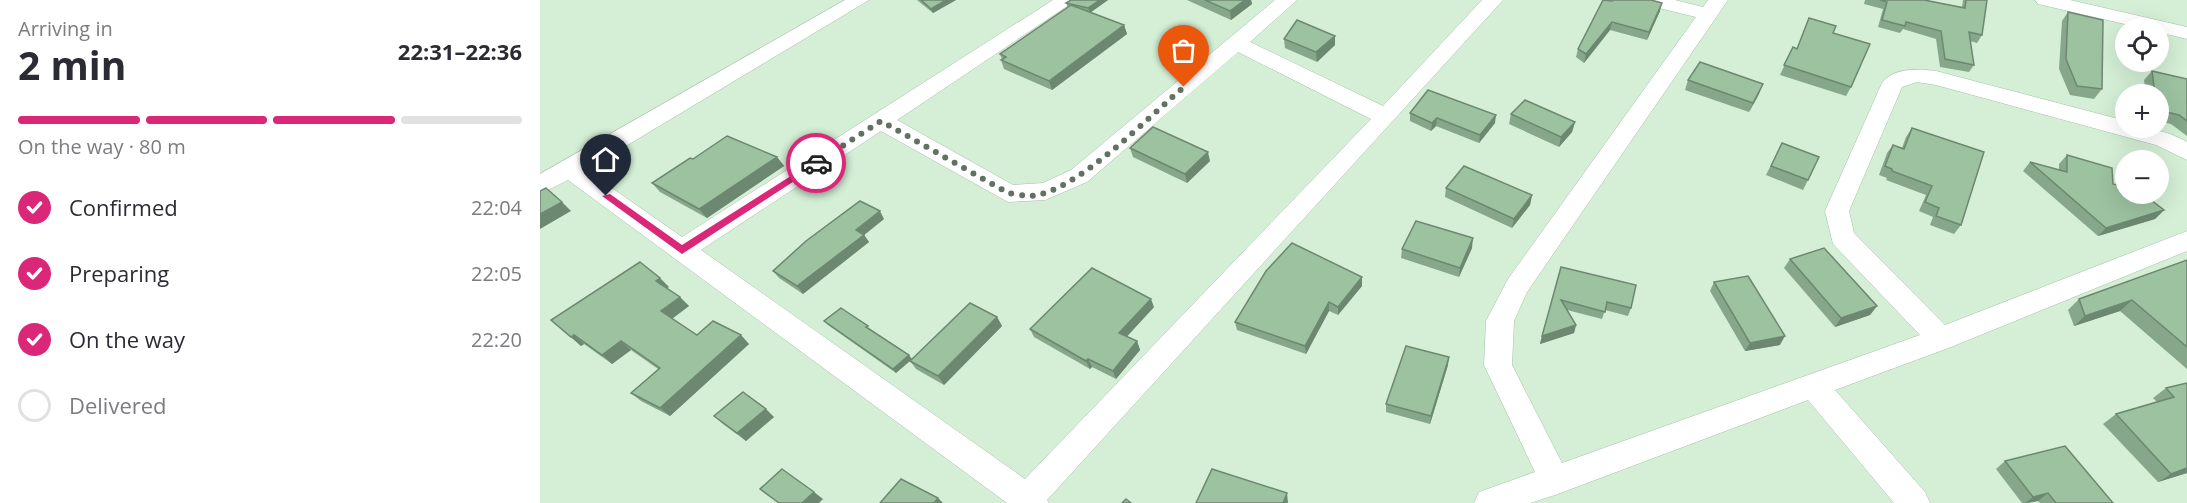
<!DOCTYPE html>
<html lang="en">
<head>
<meta charset="utf-8">
<style>
	:root { --surface:#fff; --page:#f7f7f7; --text:#2b2b33; --muted:#7c7c81; --line:#e1e1e2; --accent:#db2777 }
	body { margin:0; font-family:"Open Sans",sans-serif; background:var(--page); color:var(--text); height:100vh; display:flex; flex-direction:column; font-size:22px; white-space:nowrap }
	* { box-sizing:border-box; margin:0 }
	p { font-size:20px; color:var(--muted) }
	.icon { flex:none; width:33px; height:33px; fill:none; stroke:currentColor; stroke-width:2; stroke-linecap:round; stroke-linejoin:round }
	.map { position:relative; flex:1; overflow:hidden }
	.drawer { display:flex; flex-direction:column; background:var(--surface); width:540px }
	.drawer>* { flex:none }
	.controls { position:absolute; left:1575px; top:18px; display:grid; gap:12px }
	.controls a { display:grid; place-items:center; width:54px; height:54px; border-radius:50%; background:var(--surface); box-shadow:0 6px 24px #0002; font-size:30px }
	.pin { position:absolute; display:grid; place-items:center; width:51px; height:51px; color:#fff; margin:-62px -26px; border-radius:50% 50% 50% 0; rotate:-45deg; box-shadow:0 0 6px #0007 }
	.pin .icon { rotate:45deg }
	.courier { position:absolute; display:grid; place-items:center; width:60px; height:60px; margin:-30px; border:4px solid #db2777; border-radius:50%; background:#fff; color:#222; box-shadow:0 2px 8px #0007 }
	.headline em { font-style:normal; font-weight:700 }
	.headline div { display:flex; flex-direction:column-reverse }
	.headline { display:flex; align-items:center; justify-content:space-between; height:102px; padding:0 18px }
	h1 { font-size:39px; font-weight:700; line-height:45px }
	.bar { display:grid; grid-template-columns:repeat(4,1fr); gap:9px 6px; align-content:center; height:72px; padding:0 18px }
	.bar i { height:8px; border-radius:4px; background:var(--line) }
	.bar .on { background:var(--accent) }
	.bar p { grid-column:span 4 }
	ol { padding:0 18px; list-style:none }
	li { display:flex; align-items:center; gap:18px; height:66px }
	li p { margin-inline-start:auto }
	li .icon { padding:6px; border-radius:50%; background:var(--accent); color:#fff; stroke-width:4 }
	li:last-child { color:var(--muted) }
	li i { width:33px; height:33px; border:3px solid var(--line); border-radius:50% }
	main { display:flex; flex:1; min-height:0 }
	.map>svg:first-child { display:block }
</style>
</head>
<body>
<main>
<section class="drawer">
<div class="headline"><div><h1>2 min</h1><p>Arriving in</p></div><em>22:31–22:36</em></div>
<div class="bar"><i class="on"></i><i class="on"></i><i class="on"></i><i></i><p>On the way · 80 m</p></div>
<ol>
<li><svg class="icon" aria-label="check" viewBox="0 0 24 24"><path d="M5 12l5 5 9-10"/></svg>Confirmed<p>22:04</p></li>
<li><svg class="icon" aria-label="check" viewBox="0 0 24 24"><path d="M5 12l5 5 9-10"/></svg>Preparing<p>22:05</p></li>
<li><svg class="icon" aria-label="check" viewBox="0 0 24 24"><path d="M5 12l5 5 9-10"/></svg>On the way<p>22:20</p></li>
<li><i></i>Delivered</li>
</ol>
</section>
<div class="map">
<svg width="1647" height="503" viewBox="0 0 1647 503">
	<rect width="100%" height="100%" fill="#d4efd6"/>
	<g fill="none" stroke-linecap="round" stroke-linejoin="round">
		<defs>
			<g id="minor">
				<path d="M305,0h24l-283,170 96,67 371,-237h23l-179,120 116,65 30,-2 28,-13 204,-170h22l-47,42 133,64 99,-106h21l-456,500 2,3h-42l-439,-323 -28,14v-20zM698,52l133,67 -346,360 -324,-229 180,-119 127,71 37,-2 42,-18z"/>
				<path d="M1099,0h36l28,7 5,-7h20l-201,292 -13,29 -2,44 50,98 358,-128 -87,-91 -8,-33 57,-128c11,-16 38,-14 54,-12l190,50v7c23,0 40,2 61,14v18l-31,-15 -220,-60 -19,-3 -15,5 -53,124 5,22 91,92 242,-94v20l-236,96 -116,43 90,102 5,11h-36l-86,-103 -253,95 -25,8h-56l5,-11 56,-20 -51,-107 2,-44 22,-42 188,-262 -54,-13z"/>
				<path d="M1495,0h35l117,27v12l-29,-7v-4h-16l-104,-24z"/>
			</g>
		</defs>
		<use href="#minor" stroke="#a6c1a9" stroke-width="1"/>
		<use href="#minor" fill="#fff" fill-rule="evenodd"/>
	</g>
	<g fill="#86a78a">
		<path d="M377,0h39l-23,13z"/>
		<path d="M531,0h37l-18,12 34,13 3,9 -75,56 -48,-21 -3,-9 1,-1 -2,-5 68,-46 -2,-5z"/>
		<path d="M647,0h64l1,4 -21,16z"/>
		<path d="M1063,0l57,11 -13,29 -37,-10 -26,33 -8,-6 2,-8z"/>
		<path d="M1325,0h59l38,7 1,-7h24l-5,35 -5,8 -7,-2 4,24 -5,7 -29,-5 -4,-28 -33,-10 -3,4 -22,-6 5,-18 -19,-5z"/>
		<path d="M1528,12l34,77 -8,10 -24,-4 -11,-26 3,-48z"/>
		<path d="M1293,33l18,54 -5,9 -66,-21 13,-28 3,1z"/>
		<path d="M744,39l51,6 -18,17 -32,-14z"/>
		<path d="M1612,71l35,8v57l-16,-12 -13,-3v-27h-12l-2,-14z"/>
		<path d="M1148,80l71,14 -10,18 -64,-22z"/>
		<path d="M870,113l85,10 -16,20 -43,-17 -5,5 -21,-10z"/>
		<path d="M971,114l64,8 -3,10 -13,15 -50,-23z"/>
		<path d="M1372,128l49,97 -7,9 -24,-9 3,-8 -14,-6 7,-16 -40,-15 1,-2 -8,-3 8,-22 6,-8 9,3 4,-11z"/>
		<path d="M1242,143l26,37 -5,10 -37,-15z"/>
		<path d="M590,148l80,13 -23,22 -54,-26z"/>
		<path d="M1527,155l46,29 51,26 -9,9 -57,17 -75,-65 7,-9 29,8v-6z"/>
		<path d="M237,157l7,9 -77,52 -47,-26 -8,-9 41,-24z"/>
		<path d="M906,188l86,7 -2,10 -18,23 -67,-31z"/>
		<path d="M344,219l-20,16 5,7 -66,52 -24,-16 -6,-7z"/>
		<path d="M932,248l-13,29 -58,-19 1,-9z"/>
		<path d="M1250,259l87,47 -7,9 -35,12 -51,-59z"/>
		<path d="M1647,260v109l-67,-58 -46,15 -6,-16 11,-11z"/>
		<path d="M1021,267l70,41 -3,8 -23,-6 -3,9 -35,-9 9,15 -2,8 -34,11z"/>
		<path d="M822,277v9l-24,29 -9,-4 -23,43 -69,-24 -2,-8z"/>
		<path d="M1174,282l66,63 -35,6 -35,-60z"/>
		<path d="M129,287l-2,1 22,18 -17,13 25,16 52,9 -79,72 -29,-15 -10,-8 27,-24 -27,-19 -19,14 -28,-20 -3,2 -30,-26z"/>
		<path d="M614,307l-28,30 11,4 3,9 -24,29 -24,-12 -2,2 -56,-32 -4,-8z"/>
		<path d="M457,317l5,9 -58,59 -28,-16 -6,-8 -14,12 -68,-48 -4,-4 47,10 41,28z"/>
		<path d="M908,365l-18,59 -44,-12v-8z"/>
		<path d="M1647,383v90l-29,9 -55,-58 13,-10 41,-12 -4,-4 13,-10z"/>
		<path d="M174,416l60,1 -28,24 -23,-17z"/>
		<path d="M1465,461l108,42h-73l-2,-2 -9,2h-7l-26,-34z"/>
	</g>
	<g fill="#6d8870">
		<path d="M406,0h10l-23,13 -2,-4z"/>
		<path d="M560,0h8l-18,13 -2,-5z"/>
		<path d="M705,0h6l1,4 -21,16 -1,-9z"/>
		<path d="M1122,3l-2,8 -13,29 2,-8z"/>
		<path d="M1072,22l-2,8 -26,33 2,-9z"/>
		<path d="M584,25l3,9 -75,56 -3,-9z"/>
		<path d="M795,36v9l-18,17 -1,-10z"/>
		<path d="M1223,84l-4,10 -10,18 4,-9z"/>
		<path d="M956,115l-1,8 -16,20 1,-8z"/>
		<path d="M897,118l-1,8 -5,5 1,-8z"/>
		<path d="M1035,122l-3,10 -13,15 2,-10z"/>
		<path d="M668,152l2,9 -23,22 -2,-9z"/>
		<path d="M237,157l7,9 -77,52 -8,-9z"/>
		<path d="M992,195l-2,10 -18,23 2,-9z"/>
		<path d="M22,202l9,9 -31,18v-15z"/>
		<path d="M1624,210l-9,9 -57,17 8,-8z"/>
		<path d="M340,211l4,8 -20,16 5,7 -66,52 -6,-8 59,-56z"/>
		<path d="M933,238l-1,10 -13,29 1,-9z"/>
		<path d="M822,277v9l-24,29v-8z"/>
		<path d="M120,278l9,9 -5,3 -8,-9z"/>
		<path d="M140,297l9,9 -19,14 -9,-9z"/>
		<path d="M611,299l3,8 -32,35 -3,-9z"/>
		<path d="M1592,300l-12,11 -46,15 11,-10z"/>
		<path d="M789,302v9l-23,43 -1,-8z"/>
		<path d="M1337,306l-7,9 -35,12 6,-9z"/>
		<path d="M457,317l5,9 -58,59 -6,-9z"/>
		<path d="M1036,325l-2,8 -34,11 2,-8z"/>
		<path d="M34,335l10,9 -3,2 -10,-9z"/>
		<path d="M201,335l8,9 -79,72 -10,-8z"/>
		<path d="M1245,336l-5,9 -35,6 5,-8z"/>
		<path d="M81,341l10,9 -19,14 -10,-9z"/>
		<path d="M597,341l3,9 -24,29 -3,-8z"/>
		<path d="M369,355l3,4 -16,14 -3,-4z"/>
		<path d="M909,357l-1,8 -18,59 1,-8z"/>
		<path d="M548,359l4,8 -2,2 -4,-8z"/>
		<path d="M226,409l8,8 -28,24 -9,-8z"/>
		<path d="M1647,468v5l-29,9 13,-8z"/>
		<path d="M274,492l9,7 -4,4h-17z"/>
		<path d="M747,493l1,10h-5z"/>
		<path d="M1508,493l-10,8 -13,2 8,-6z"/>
		<path d="M398,498l5,5h-9z"/>
	</g>
	<g fill="#9cc2a0" stroke="#6d8870" stroke-width="1.5">
		<path d="M381,0h25l-15,9z"/>
		<path d="M531,0h29l-12,8 -22,-5z"/>
		<path d="M665,0h40l-15,11z"/>
		<path d="M1063,0l9,1 1,-1h38l11,3 -13,29 -37,-10 -26,32 -8,-5z"/>
		<path d="M1340,0h44l41,8 1,-8h21l-5,35 -13,-3 5,33 -29,-6 -4,-28 -35,-9 -1,4 -23,-6 5,-18z"/>
		<path d="M531,5l53,20 -75,56 -48,-21 5,-3 -6,-3z"/>
		<path d="M1528,12l35,8 -1,69 -25,-3 -11,-27z"/>
		<path d="M1269,18l27,8 -3,7 37,11 -19,43 -67,-22 9,-18 4,2z"/>
		<path d="M757,20l38,16 -19,16 -32,-13z"/>
		<path d="M1160,62l63,22 -10,19 -65,-23z"/>
		<path d="M1612,71l35,8v42l-8,-6 -21,-5v-16h-3z"/>
		<path d="M888,90l68,25 -16,20 -43,-17 -5,5 -22,-10z"/>
		<path d="M985,100l50,22 -14,15 -50,-23z"/>
		<path d="M613,127l55,25 -23,22 -55,-26z"/>
		<path d="M1372,128l72,24 -23,73 -25,-9 3,-8 -14,-6 7,-16 -40,-15v-2l-7,-3 8,-21 11,4z"/>
		<path d="M187,136l50,21 -78,52 -47,-26 38,-25 3,1z"/>
		<path d="M1242,143l37,14 -11,23 -37,-14z"/>
		<path d="M1527,155l45,13 1,16 13,3v7h17l21,16 -58,18 -76,-66 37,10z"/>
		<path d="M924,166l68,29 -18,24 -68,-31z"/>
		<path d="M6,188l16,14 -22,12v-23z"/>
		<path d="M320,201l20,10 -24,19 8,5 -67,51 -24,-15 33,-30z"/>
		<path d="M876,221l57,17 -13,30 -58,-19z"/>
		<path d="M752,243l70,34 -24,30 -9,-5 -24,44 -70,-24 31,-51z"/>
		<path d="M1284,248l53,58 -36,12 -51,-59z"/>
		<path d="M1647,260v87l-55,-47 -47,16 -6,-17z"/>
		<path d="M100,262l20,16 -4,3 24,16 -19,14 36,24 16,-14 28,14 -81,73 -29,-15 29,-25 -39,-27 -19,14 -28,-20 -3,2 -20,-17z"/>
		<path d="M1021,267l75,18 -5,23 -24,-6 -2,10 -44,-12 15,25 -34,11z"/>
		<path d="M552,268l59,31 -32,34 18,8 -24,30 -25,-12 -2,2 -56,-32z"/>
		<path d="M1208,276l37,60 -35,7 -36,-61z"/>
		<path d="M430,303l27,14 -59,59 -28,-15z"/>
		<path d="M301,308l27,18 -2,1 43,28 -16,14 -69,-48z"/>
		<path d="M866,346l43,11 -18,59 -45,-12z"/>
		<path d="M1647,383v85l-16,6 -55,-60 58,-17 -8,-9z"/>
		<path d="M203,392l23,17 -29,24 -23,-17z"/>
		<path d="M1525,446l48,57h-57l-8,-10 -15,4 -28,-36z"/>
		<path d="M242,469l32,23 -12,11h-23l-19,-14z"/>
		<path d="M672,469l75,24 -4,10h-87z"/>
		<path d="M361,479l37,19 -4,5h-54z"/>
		<path d="M586,499l5,4h-9z"/>
	</g>
	<path fill="#db2777" d="M276,160l5,3 -2,2 -137,89 -80,-58 8,-2 72,51z"/>
	<g fill="none" stroke-linecap="round" stroke-linejoin="round">
		<path stroke="#617262" stroke-width="6" stroke-dasharray="0 10.8" d="M276,163l65,-42 127,72c7,1 16,3 23,3 46,-4 117,-79 153,-109"/>
	</g>
</svg>
<div class="controls">
<a><svg class="icon" aria-label="locate" viewBox="0 0 24 24"><circle cx="12" cy="12" r="6"/><path d="M12 2v4M12 18v4M2 12h4M18 12h4"/></svg></a>
<a>+</a>
<a>−</a>
</div>
<div class="pin" style="left:644px;top:87px;background:#ea580c"><svg class="icon" aria-label="bag" viewBox="0 0 24 24"><path d="M5 8h14l-1 12H6zM9 8a3 3 0 0 1 6 0"/></svg></div>
<div class="pin" style="left:66px;top:196px;background:#1f2937"><svg class="icon" aria-label="home" viewBox="0 0 24 24"><path d="M3 11l9-7 9 7M6 9v11h12V9"/></svg></div>
<div class="courier" style="left:276px;top:163px"><svg class="icon" aria-label="car" viewBox="0 0 24 24"><path d="M5 17H2v-5l4-1 3-4h7l3 4 3 1v5h-3M9 17h6M6 11h13"/><circle cx="7" cy="17" r="2"/><circle cx="17" cy="17" r="2"/></svg></div>
</div>
</main>
</body>
</html>
